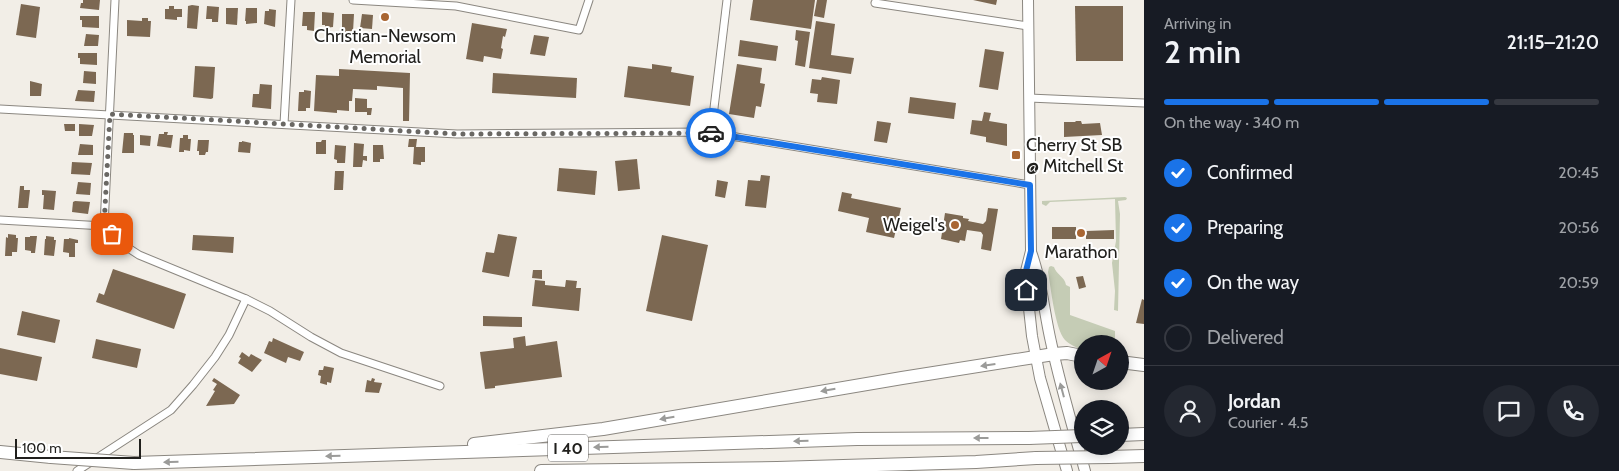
<!DOCTYPE html>
<html lang="en">
<head>
<meta charset="utf-8">
<style>
	:root { --surface:#171b24; --page:#242831; --text:#f1f3f6; --muted:#9ea1a6; --line:#363941; --accent:#1a73e8 }
	body { margin:0; font-family:Cabin,sans-serif; background:var(--page); color:var(--text); height:100vh; display:flex; flex-direction:column; font-size:19px; white-space:nowrap }
	* { box-sizing:border-box; margin:0 }
	p { font-size:16px; color:var(--muted) }
	.icon { flex:none; width:28px; height:28px; fill:none; stroke:currentColor; stroke-width:2; stroke-linecap:round; stroke-linejoin:round }
	.map { position:relative; flex:1; overflow:hidden }
	.panel { display:flex; flex-direction:column; background:var(--surface); width:475px }
	.panel>* { flex:none }
	.needle { width:32px; rotate:40deg }
	.fabs { position:absolute; left:1074px; top:335px; display:grid; gap:10px }
	.fabs a { display:grid; place-items:center; width:55px; height:55px; border-radius:50%; background:var(--surface); box-shadow:0 2px 12px #0003; font-size:25px }
	.scale { position:absolute; left:15px; bottom:12px; width:126px; box-sizing:border-box; padding-left:5px; border:2px solid #21201d; border-top:0; font-size:14px; line-height:18px; white-space:nowrap; color:#21201d; -webkit-text-stroke:4px #fff; paint-order:stroke }
	.pin { position:absolute; display:grid; place-items:center; width:42px; height:42px; color:#fff; margin:-21px; border-radius:10px; box-shadow:0 2px 8px #0006 }
	.courier { position:absolute; display:grid; place-items:center; width:50px; height:50px; margin:-25px; border:4px solid #1a73e8; border-radius:50%; background:#fff; color:#222; box-shadow:0 1px 6px #0007 }
	.headline em { font-style:normal; font-weight:600 }
	.headline div { display:flex; flex-direction:column-reverse }
	.headline { display:flex; align-items:center; justify-content:space-between; height:85px; padding:0 20px }
	h1 { font-size:32px; font-weight:600; line-height:38px }
	.bar { display:grid; grid-template-columns:repeat(4,1fr); gap:8px 5px; align-content:center; height:60px; padding:0 20px }
	.bar i { height:6px; border-radius:4px; background:var(--line) }
	.bar .selected { background:var(--accent) }
	.bar p { grid-column:span 4 }
	.line { display:flex; align-items:center; gap:12px; padding:0 20px; border-top:1px solid var(--line) }
	.line div { flex:1 }
	.round { display:grid; place-items:center; flex:none; width:52px; height:52px; border-radius:26px; background:var(--page) }
	ol { padding:0 20px; list-style:none }
	li { display:flex; align-items:center; gap:15px; height:55px }
	li p { margin-inline-start:auto }
	li .icon { padding:5px; border-radius:50%; background:var(--accent); color:#fff; stroke-width:4 }
	li:last-child { color:var(--muted) }
	li i { width:28px; height:28px; border:2px solid var(--line); border-radius:50% }
	main { display:flex; flex:1; min-height:0 }
	.map>svg:first-child { display:block }
</style>
</head>
<body>
<main>
<div class="map">
<svg width="1144" height="471" viewBox="0 0 1144 471">
	<rect width="100%" height="100%" fill="#f2eee7"/>
	<g fill="#c5ccb5">
		<path d="M1125,197l2,1 -1,2 -8,1 2,13 -2,97 -4,-1 1,-19 -3,-28 4,-22 -1,-42 -65,3 -4,4 -4,-2v-3z"/>
		<path d="M1051,266l3,1c2,7 11,10 12,18l4,2v28l45,16v13h-33v6c-6,-3 -12,-5 -17,-10 -10,-11 -14,-52 -17,-68l1,-5z"/>
	</g>
	<g fill="#7c6852">
		<path d="M83,0h17l-1,10 -19,-2 1,-5h2z"/>
		<path d="M753,0h62l-4,29 -61,-9z"/>
		<path d="M817,0h10l-3,18 -10,-2z"/>
		<path d="M973,0h24l-1,5z"/>
		<path d="M21,4l19,3 -4,31 -20,-3z"/>
		<path d="M192,5l7,1 -2,23 -10,-1 1,-22z"/>
		<path d="M169,6h5v3h8v8h-5v3l-12,-1v-10h4z"/>
		<path d="M207,6l12,1 -1,15h-6v-3h-6z"/>
		<path d="M1075,6h48v55h-47z"/>
		<path d="M226,8h12l-1,17 -11,-1z"/>
		<path d="M246,8h11v15l-11,1v-3h-1z"/>
		<path d="M269,9l7,1 -1,17 -11,-3 1,-13h4z"/>
		<path d="M303,12h12l-1,19 -7,-1v-4h-5z"/>
		<path d="M322,12l12,1 -1,14 -8,1v-3h-3z"/>
		<path d="M342,14h12l-1,18 -7,-1v2h-4z"/>
		<path d="M362,14l11,1 -1,14 -12,-1z"/>
		<path d="M80,16h19v12l-17,-1v-7h-2z"/>
		<path d="M142,18h6v3h3l-1,16 -23,-1v-16l15,1z"/>
		<path d="M816,21l19,3 -4,31 23,3 -3,16 -42,-6z"/>
		<path d="M472,23l35,6 -2,8 -2,-1 -2,12 2,1 -2,10 -17,-3 -1,6 -17,-3z"/>
		<path d="M796,30l14,2 -5,35 -10,-2 3,-24 -3,-1z"/>
		<path d="M86,34l13,1 -1,11h-14z"/>
		<path d="M534,35l15,2 -4,19 -15,-2z"/>
		<path d="M740,40l38,6 -2,15 -38,-5z"/>
		<path d="M985,49l19,3 -6,38 -19,-3z"/>
		<path d="M78,53h19v12l-17,-1v-6h-2z"/>
		<path d="M652,64l20,3 -1,5 23,4 -4,30 -66,-9 4,-31 24,3z"/>
		<path d="M737,64l25,4 -2,15 5,1 -4,23 -5,-1 -2,12 -25,-4z"/>
		<path d="M195,66l20,1 -2,31 -2,1 -18,-2z"/>
		<path d="M339,69l71,4 -1,48h-6v-33l-26,-2v4l-24,-1 -1,12h-3v10l-12,-1v3l-23,-2 2,-36 23,1z"/>
		<path d="M84,71l12,1v12l-13,-1z"/>
		<path d="M493,73l84,5 -1,20 -84,-5z"/>
		<path d="M822,77l18,3 -3,24 -20,-2 1,-8 -8,-1 2,-14 9,1z"/>
		<path d="M30,81l12,3 -1,12h-11z"/>
		<path d="M260,84l12,1 -1,24 -19,-2 1,-13h6z"/>
		<path d="M78,90l17,1 -1,11 -19,-1z"/>
		<path d="M304,90l7,1 -1,17h-4v3h-8l1,-19h5z"/>
		<path d="M910,97l46,6 -2,16 -46,-6z"/>
		<path d="M355,98l12,1v9h5l-1,7h-4v-3h-12z"/>
		<path d="M984,112l7,1 -2,8 18,3v22l-21,-4v-5l-16,-3 2,-14 10,1z"/>
		<path d="M877,121l14,2 -4,20 -13,-2z"/>
		<path d="M1075,121h6l1,3 18,-1 2,12 -38,2v-15h12z"/>
		<path d="M64,124h11v7h-10z"/>
		<path d="M79,124l15,1 -2,11h-13z"/>
		<path d="M164,132h4l-1,3h6l-2,13 -14,-2 2,-12h5z"/>
		<path d="M124,133h9v2h1v18h-12z"/>
		<path d="M140,135l11,1 -1,10 -10,-1z"/>
		<path d="M183,135h5v4h3l-1,12 -6,-1v2h-5l1,-14h3z"/>
		<path d="M409,139h8l-1,8h9v15h-4v3l-8,-1 1,-17h-6z"/>
		<path d="M198,140h11l-1,12h-2l-1,3h-6v-4h-2z"/>
		<path d="M322,140h4v14h-10v-12h5z"/>
		<path d="M242,141l9,2 -1,10 -12,-1 1,-10h3z"/>
		<path d="M354,143l10,1 -1,12h4v5l-4,-1 -1,7h-9z"/>
		<path d="M80,144l13,1v10h-15z"/>
		<path d="M335,145l11,1 -1,17h-8v-3l-3,-1z"/>
		<path d="M373,145h10l1,14h-4v3h-7z"/>
		<path d="M637,159l3,30 -22,2 -3,-30z"/>
		<path d="M72,162l20,1 -2,12 -19,-1z"/>
		<path d="M559,168l38,3 -2,24 -38,-4z"/>
		<path d="M335,171h9l-1,19h-9z"/>
		<path d="M761,175l9,1 -4,32 -21,-2 3,-26 12,1z"/>
		<path d="M717,180l11,2 -3,16 -10,-2z"/>
		<path d="M78,182l13,1 -1,12 -14,-1z"/>
		<path d="M20,186h4v4h6l-2,18h-10z"/>
		<path d="M42,190l14,1 -2,19 -11,-1 1,-14h-2z"/>
		<path d="M842,192l10,2 -1,4 50,10 -7,30 -28,-6 3,-14 -31,-7z"/>
		<path d="M75,201l15,1 -2,12 -16,-2 1,-10z"/>
		<path d="M988,208l10,1 -7,42 -10,-2 2,-14 -2,-3 -14,-2 -2,11 -5,-1 -1,3 -18,-4 4,-26 18,3v2l6,1 -1,2 15,3 3,-3z"/>
		<rect x="1052" y="227" width="24" height="12"/>
		<path d="M1114,230v9h-28v-8z"/>
		<path d="M8,234l8,1v3h2l-1,14h-5v4h-7l1,-19 2,1z"/>
		<path d="M498,234l19,3 -8,40 -27,-5 4,-20 8,1z"/>
		<path d="M193,235l41,2 -1,16 -41,-3z"/>
		<path d="M662,235l46,10 -16,76 -46,-10z"/>
		<path d="M30,236h7l-2,17h-4v-2l-6,-1v-13h5z"/>
		<path d="M46,236l8,1v3h2l-2,16 -10,-1 1,-16h1z"/>
		<path d="M69,238l9,2v3h-3v14h-6v-4l-6,-1 1,-13h5z"/>
		<path d="M113,269l73,25 -12,35 -78,-27 3,-9 5,2z"/>
		<path d="M533,270h9v9l-10,-1z"/>
		<path d="M1083,276l3,11 -7,2 -3,-12z"/>
		<path d="M535,280l10,1v4l20,2 1,-7 11,1 -1,7h5l-2,23 -47,-5z"/>
		<path d="M1142,299l2,1v24l-8,-1z"/>
		<path d="M22,311l38,9 -5,23 -38,-8z"/>
		<path d="M483,316l39,1v10l-39,-1z"/>
		<path d="M525,336l1,10 31,-5 5,36 -67,9v2l-10,1 -5,-37 34,-4 -1,-10z"/>
		<path d="M273,338l31,14 -4,9 -12,-4 -2,6 -22,-10 5,-12 3,1z"/>
		<path d="M96,339l45,10 -4,19 -45,-10z"/>
		<path d="M0,348l42,9 -5,24 -37,-7z"/>
		<path d="M242,352l7,5 2,-3 11,6 -10,12 -14,-9 3,-5 -2,-1z"/>
		<path d="M324,366l10,2 -3,15 -4,-1v3l-7,-2 1,-7 -3,-1 1,-5h4z"/>
		<path d="M214,378l26,17 -6,9 -28,2 9,-15 -2,-1 4,-6 -5,-3z"/>
		<path d="M372,378l3,1 -1,3 8,1 -3,10 -14,-1 2,-12 4,1z"/>
	</g>
	<g fill="none" stroke-linecap="round" stroke-linejoin="round">
		<defs>
			<g id="street">
				<path d="M353,0l103,6 123,24 10,-30"/>
				<path d="M875,3l153,23"/>
				<path d="M1029,98l115,5"/>
				<path d="M0,109l457,25 249,-2 324,53"/>
				<path d="M284,124l7,-124"/>
				<path d="M711,133l16,-133"/>
				<path d="M0,220l104,6 15,16 20,13 107,44 24,12 41,26 30,16 99,33"/>
				<path d="M104,226l11,-226"/>
				<path d="M77,471l94,-61 22,-25 22,-28 14,-22 17,-36"/>
			</g>
			<g id="secondary">
				<path d="M1028,0l3,251 -5,20 1,19 5,46 8,42 27,93"/>
				<path d="M1031,252c11,29 13,60 20,90 9,43 22,86 34,129"/>
			</g>
			<g id="highway">
				<path d="M1120,362l24,3"/>
				<path d="M1120,435l24,-1"/>
				<path d="M474,444l129,-15 299,-51 152,-24 13,-1 15,3"/>
				<path d="M0,452l51,5"/>
				<path d="M1109,457l35,-1"/>
				<path d="M134,463l723,-24 172,-1"/>
				<path d="M541,471l236,-3 199,-6 60,-4"/>
			</g>
		</defs>
		<use href="#street" stroke="#8b8780" stroke-width="9"/>
		<use href="#secondary" stroke="#8b8780" stroke-width="12"/>
		<use href="#highway" stroke="#8b8780" stroke-width="14"/>
		<use href="#street" stroke="#fff" stroke-width="7"/>
		<use href="#secondary" stroke="#fff" stroke-width="10"/>
		<use href="#highway" stroke="#fff" stroke-width="12"/>
		<defs>
			<g id="highway-bridge">
				<path d="M1029,438l53,-2"/>
				<path d="M51,457l83,6"/>
				<path d="M1036,458l73,-1"/>
			</g>
		</defs>
		<use href="#highway-bridge" stroke="#8b8780" stroke-width="14" stroke-linecap="butt"/>
		<use href="#highway-bridge" stroke="#fff" stroke-width="12"/>
	</g>
	<defs><path id="oneway-solid" d="M-6-.8H1V-3.2L6.5 0L1 3.2V.8H-6Z" transform="scale(1.25)"/></defs>
	<g fill="#9b9b99">
		<use href="#oneway-solid" transform="translate(988 365) rotate(172)"/>
		<use href="#oneway-solid" transform="translate(828 390) rotate(170)"/>
		<use href="#oneway-solid" transform="translate(1062 390) rotate(-105)"/>
		<use href="#oneway-solid" transform="translate(667 418) rotate(170)"/>
		<use href="#oneway-solid" transform="translate(981 438) rotate(180)"/>
		<use href="#oneway-solid" transform="translate(801 441) rotate(178)"/>
		<use href="#oneway-solid" transform="translate(601 447) rotate(178)"/>
		<use href="#oneway-solid" transform="translate(333 456) rotate(178)"/>
		<use href="#oneway-solid" transform="translate(171 462) rotate(178)"/>
	</g>
	<g fill="none" stroke-linecap="round" stroke-linejoin="round">
		<path stroke="#6a6864" stroke-width="5" stroke-dasharray="0 9" d="M112,234l-8,-8 6,-112 348,20 253,-1"/>
		<path stroke="#1a73e8" stroke-width="6" d="M711,133l319,52 1,66 -5,20v19"/>
	</g>
	<g fill="#a96633" stroke="#fff" stroke-width="2">
		<circle cx="385" cy="17" r="5"/>
		<rect x="1011" y="150" width="10" height="10" rx="2.5"/>
		<circle cx="955" cy="225" r="5"/>
		<circle cx="1081" cy="233" r="5"/>
	</g>
	<g text-anchor="middle" stroke-width="4" stroke-linejoin="round" paint-order="stroke">
		<rect fill="#fff" stroke="#646361" stroke-width="1" x="548" y="434.5" width="40" height="27" rx="4"/>
		<g font-size="16" font-weight="bold" fill="#21201d">
			<text x="568" y="454">I 40</text>
		</g>
		<g font-size="18" fill="#21201d" stroke="#fff">
			<text x="385" y="42">Christian-Newsom<tspan x="385" dy="21">Memorial</tspan></text>
			<text x="1026" y="151" text-anchor="start">Cherry St SB<tspan x="1026" dy="21">@ Mitchell St</tspan></text>
			<text x="945" y="231" text-anchor="end">Weigel's</text>
			<text x="1081" y="258">Marathon</text>
		</g>
	</g>
</svg>
<div class="fabs">
<a><svg class="needle" viewBox="-14 -14 28 28"><path d="M0-13l5 13h-10z" fill="#e53935"/><path d="M0 13l5-13h-10z" fill="#9ea1a6"/></svg></a>
<a><svg class="icon" aria-label="layers" viewBox="0 0 24 24"><path d="M12 4l9 5-9 5-9-5zM3 14l9 5 9-5"/></svg></a>
</div>
<div class="scale">100 m</div>
<div class="pin" style="left:112px;top:234px;background:#ea580c"><svg class="icon" aria-label="bag" viewBox="0 0 24 24"><path d="M5 8h14l-1 12H6zM9 8a3 3 0 0 1 6 0"/></svg></div>
<div class="pin" style="left:1026px;top:290px;background:#1f2937"><svg class="icon" aria-label="home" viewBox="0 0 24 24"><path d="M3 11l9-7 9 7M6 9v11h12V9"/></svg></div>
<div class="courier" style="left:711px;top:133px"><svg class="icon" aria-label="car" viewBox="0 0 24 24"><path d="M5 17H2v-5l4-1 3-4h7l3 4 3 1v5h-3M9 17h6M6 11h13"/><circle cx="7" cy="17" r="2"/><circle cx="17" cy="17" r="2"/></svg></div>
</div>
<section class="panel">
<div class="headline"><div><h1>2 min</h1><p>Arriving in</p></div><em>21:15–21:20</em></div>
<div class="bar"><i class="selected"></i><i class="selected"></i><i class="selected"></i><i></i><p>On the way · 340 m</p></div>
<ol>
<li><svg class="icon" aria-label="check" viewBox="0 0 24 24"><path d="M5 12l5 5 9-10"/></svg>Confirmed<p>20:45</p></li>
<li><svg class="icon" aria-label="check" viewBox="0 0 24 24"><path d="M5 12l5 5 9-10"/></svg>Preparing<p>20:56</p></li>
<li><svg class="icon" aria-label="check" viewBox="0 0 24 24"><path d="M5 12l5 5 9-10"/></svg>On the way<p>20:59</p></li>
<li><i></i>Delivered</li>
</ol>
<div class="line" style="height:90px"><a class="round"><svg class="icon" aria-label="person" viewBox="0 0 24 24"><circle cx="12" cy="8" r="4"/><path d="M4 21q1-7 8-7t8 7"/></svg></a><div><b>Jordan</b><p>Courier · 4.5</p></div><a class="round"><svg class="icon" aria-label="chat" viewBox="0 0 24 24"><path d="M4 5h16v11H9l-5 4z"/></svg></a><a class="round"><svg class="icon" aria-label="phone" viewBox="0 0 24 24"><path d="M5 4h4l2 5-3 2q2 4 5 5l2-3 5 2v4C11 20 4 13 5 4z"/></svg></a></div>
</section>
</main>
</body>
</html>
